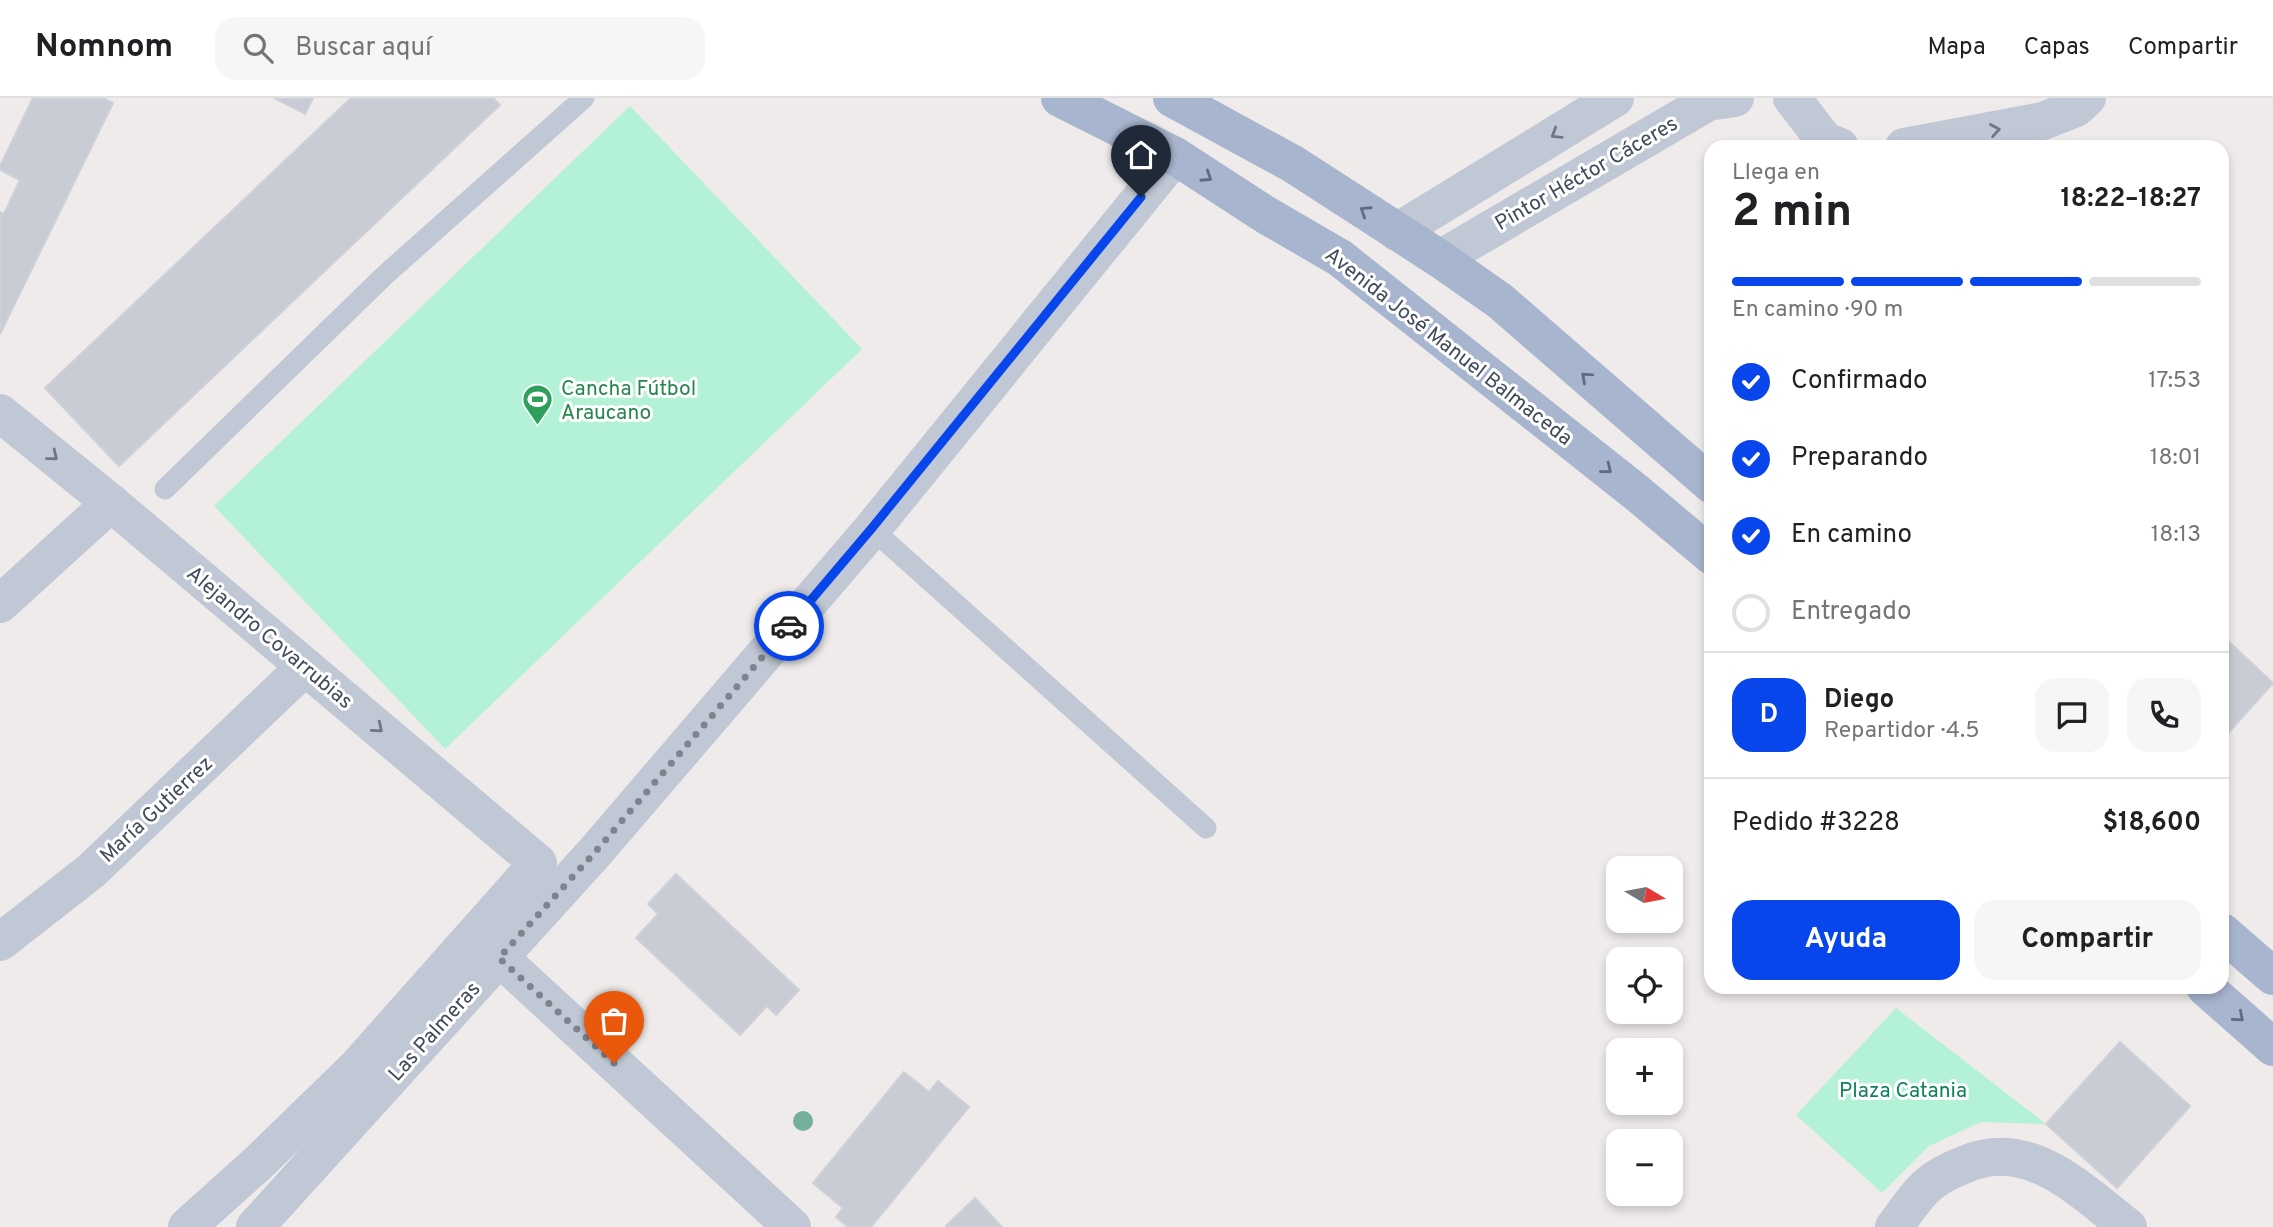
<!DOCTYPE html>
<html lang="es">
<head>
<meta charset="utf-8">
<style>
	:root { --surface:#fff; --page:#f6f6f6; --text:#202124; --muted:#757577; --line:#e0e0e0; --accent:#0846eb }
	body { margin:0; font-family:Overpass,sans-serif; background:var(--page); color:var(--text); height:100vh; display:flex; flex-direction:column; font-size:26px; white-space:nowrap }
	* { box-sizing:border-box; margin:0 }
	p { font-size:23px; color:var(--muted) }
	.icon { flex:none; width:38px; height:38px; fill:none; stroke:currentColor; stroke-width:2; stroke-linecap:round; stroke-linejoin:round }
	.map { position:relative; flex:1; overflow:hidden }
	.side { position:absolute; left:1704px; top:42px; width:525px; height:854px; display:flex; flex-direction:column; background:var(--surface); border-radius:21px; box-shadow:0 4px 10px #0003 }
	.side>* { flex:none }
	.needle { width:46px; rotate:100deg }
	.controls { position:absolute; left:1606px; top:758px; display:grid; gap:14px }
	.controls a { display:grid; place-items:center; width:77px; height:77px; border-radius:14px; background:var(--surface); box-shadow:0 4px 10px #0003; font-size:35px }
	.pin { position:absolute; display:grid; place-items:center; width:60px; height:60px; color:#fff; margin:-72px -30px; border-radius:50% 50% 50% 0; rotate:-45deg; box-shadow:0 0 7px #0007 }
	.pin .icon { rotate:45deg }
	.courier { position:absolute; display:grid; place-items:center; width:70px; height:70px; margin:-35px; border:5px solid #0846eb; border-radius:50%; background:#fff; color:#222; box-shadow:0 2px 9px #0007 }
	.headline em { font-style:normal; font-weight:700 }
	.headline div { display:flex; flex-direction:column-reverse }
	.headline { display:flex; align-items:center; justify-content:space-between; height:119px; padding:0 28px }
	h1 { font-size:46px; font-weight:700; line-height:52px }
	.bar { display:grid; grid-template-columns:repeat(4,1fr); gap:10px 7px; align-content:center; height:84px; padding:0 28px }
	.bar i { height:9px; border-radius:5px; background:var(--line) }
	.bar .selected { background:var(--accent) }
	.bar p { grid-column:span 4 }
	.line { display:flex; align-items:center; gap:18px; padding:0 28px; border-top:2px solid var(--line) }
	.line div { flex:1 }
	.round { display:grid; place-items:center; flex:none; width:74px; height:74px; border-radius:21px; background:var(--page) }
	ol { padding:0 28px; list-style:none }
	li { display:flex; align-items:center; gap:21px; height:77px }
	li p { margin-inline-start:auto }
	li .icon { padding:7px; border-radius:50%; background:var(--accent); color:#fff; stroke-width:4 }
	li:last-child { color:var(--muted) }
	li i { width:38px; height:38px; border:4px solid var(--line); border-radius:50% }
	.cta { display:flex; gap:14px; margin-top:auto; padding:14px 28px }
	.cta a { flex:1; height:80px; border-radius:21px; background:var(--accent); color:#fff; font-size:28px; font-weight:700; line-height:80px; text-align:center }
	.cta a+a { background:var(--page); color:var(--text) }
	header { display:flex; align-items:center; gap:42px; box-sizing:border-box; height:98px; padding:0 35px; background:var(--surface); border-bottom:2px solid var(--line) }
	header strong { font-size:33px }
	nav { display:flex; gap:38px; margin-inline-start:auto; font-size:24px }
	.search { width:490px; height:63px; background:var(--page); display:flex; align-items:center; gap:18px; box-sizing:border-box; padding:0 24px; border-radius:21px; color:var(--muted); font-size:26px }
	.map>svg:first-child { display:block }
</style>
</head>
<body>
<header>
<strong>Nomnom</strong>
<div class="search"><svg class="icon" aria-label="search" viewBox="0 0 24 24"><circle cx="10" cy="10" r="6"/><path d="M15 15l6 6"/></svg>Buscar aquí</div>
<nav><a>Mapa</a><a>Capas</a><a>Compartir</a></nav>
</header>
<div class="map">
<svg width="2273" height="1129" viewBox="0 0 2273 1129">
	<rect width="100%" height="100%" fill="#efebeb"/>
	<g fill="#b3f2d6">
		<path d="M630,8l232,243 -417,400 -231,-243z"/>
		<path d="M1896,910l150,116 -65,-2 -52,24 -47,47 -86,-78z"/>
	</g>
	<g fill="#c9ccd4" stroke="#ced0d8" stroke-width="2">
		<path d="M33,0h70l10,5 -113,231v-122l4,2 16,-34 -20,-10v-4z"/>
		<path d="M274,0h39l-8,16z"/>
		<path d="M351,0h142l7,7 -381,361 -74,-78z"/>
		<path d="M2225,540l48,45 -51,57v-98z"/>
		<path d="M676,776l123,116 -23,25 -9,-9 -27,29 -104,-97 22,-24 -10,-10z"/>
		<path d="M2120,944l70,64 -73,82 -71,-64z"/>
		<path d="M904,974l25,20 9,-11 31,26 -98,120h-23l-12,-10 7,-9 -30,-25z"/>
		<path d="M975,1100l27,29h-56v-1z"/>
	</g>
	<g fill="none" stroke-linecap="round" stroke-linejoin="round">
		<g stroke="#c0c8d5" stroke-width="21">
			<path d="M165,391l220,-214 199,-177"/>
			<path d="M872,431l334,299"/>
		</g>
		<g stroke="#c0c8d5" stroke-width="38">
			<path d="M1792,0l33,43 15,6"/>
			<path d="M1904,49l139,-26 33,-13 11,-10"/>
			<path d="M1397,134l218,-134"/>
			<path d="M1440,161l268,-157 27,-4"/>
			<path d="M0,315l111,90 427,360 -182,205 -100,97 -69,62"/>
			<path d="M0,506l111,-101"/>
			<path d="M0,844l91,-71 214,-204"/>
			<path d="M500,860l292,269"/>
			<path d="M255,1129l341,-376 276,-322 303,-373"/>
			<path d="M1894,1129c11,-14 21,-31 34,-42 11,-10 25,-16 38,-21 64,-27 115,27 162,63"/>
		</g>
		<g stroke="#a8b5ce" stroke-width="38">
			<path d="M1060,0l115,58 91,59 74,43 297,235 75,63"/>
			<path d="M1172,0l121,66 147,95 60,42 212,184"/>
			<path d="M2222,834l51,44"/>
			<path d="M2205,889l68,60"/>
		</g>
	</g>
	<circle fill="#73b19b" cx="803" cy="1023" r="10"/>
	<defs><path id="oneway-chevron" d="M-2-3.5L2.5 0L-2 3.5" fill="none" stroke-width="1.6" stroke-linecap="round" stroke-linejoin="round" transform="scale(1.75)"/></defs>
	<g stroke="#6e7785">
		<use href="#oneway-chevron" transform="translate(1995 32) rotate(-10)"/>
		<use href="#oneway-chevron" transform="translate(1556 36) rotate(148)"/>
		<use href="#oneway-chevron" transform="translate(53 358) rotate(39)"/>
		<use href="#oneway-chevron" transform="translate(378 630) rotate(40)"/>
	</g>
	<g stroke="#616b7d">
		<use href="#oneway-chevron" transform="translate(1207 79) rotate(33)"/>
		<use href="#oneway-chevron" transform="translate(1365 113) rotate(-147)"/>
		<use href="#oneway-chevron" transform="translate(1586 279) rotate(-138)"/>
		<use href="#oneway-chevron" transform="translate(1607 371) rotate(39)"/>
		<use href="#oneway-chevron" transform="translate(2239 919) rotate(41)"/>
	</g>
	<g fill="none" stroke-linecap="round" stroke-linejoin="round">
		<path stroke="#7f838d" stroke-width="7" stroke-dasharray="0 12.6" d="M614,965l-115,-105 97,-107 193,-225"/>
		<path stroke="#0846eb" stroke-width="9" d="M789,528l83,-98 269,-331"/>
	</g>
	<defs>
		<symbol id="stadium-pin" viewBox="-11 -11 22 30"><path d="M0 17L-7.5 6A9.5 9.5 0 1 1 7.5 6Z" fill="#2e9e5b" stroke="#fff"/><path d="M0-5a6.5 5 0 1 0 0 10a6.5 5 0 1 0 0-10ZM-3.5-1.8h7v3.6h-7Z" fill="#fff"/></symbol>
	</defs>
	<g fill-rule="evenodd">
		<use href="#stadium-pin" x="520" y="284" width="35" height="47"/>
	</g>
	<g text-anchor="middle" stroke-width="6" stroke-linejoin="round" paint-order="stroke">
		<g font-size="21" fill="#424b5a" stroke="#fff">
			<text transform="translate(1586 75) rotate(-30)" y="7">Pintor Héctor Cáceres</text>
			<text transform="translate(1449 248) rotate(38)" y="7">Avenida José Manuel Balmaceda</text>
			<text transform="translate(270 539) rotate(40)" y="7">Alejandro Covarrubias</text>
			<text transform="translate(156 711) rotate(-43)" y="7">María Gutierrez</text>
			<text transform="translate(434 933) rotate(-48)" y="7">Las Palmeras</text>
		</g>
		<g font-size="21" fill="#27864d" stroke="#fff" text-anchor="start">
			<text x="561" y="297">Cancha Fútbol<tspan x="561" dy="24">Araucano</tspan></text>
		</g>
		<g font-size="21" fill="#0e815a" stroke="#fff">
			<text x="1903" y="999">Plaza Catania</text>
		</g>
	</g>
</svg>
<div class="controls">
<a><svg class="needle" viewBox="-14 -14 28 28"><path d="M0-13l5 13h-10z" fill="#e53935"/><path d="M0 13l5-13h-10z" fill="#757577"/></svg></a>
<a><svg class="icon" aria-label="locate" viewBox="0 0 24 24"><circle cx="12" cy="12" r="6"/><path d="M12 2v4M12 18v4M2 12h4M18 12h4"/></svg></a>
<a>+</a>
<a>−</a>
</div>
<div class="pin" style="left:614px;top:965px;background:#ea580c"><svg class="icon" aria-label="bag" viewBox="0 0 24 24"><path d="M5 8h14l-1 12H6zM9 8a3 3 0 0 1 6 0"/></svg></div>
<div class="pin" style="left:1141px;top:99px;background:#1f2937"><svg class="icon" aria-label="home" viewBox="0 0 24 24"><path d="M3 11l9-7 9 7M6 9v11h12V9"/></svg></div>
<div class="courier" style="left:789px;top:528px"><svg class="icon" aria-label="car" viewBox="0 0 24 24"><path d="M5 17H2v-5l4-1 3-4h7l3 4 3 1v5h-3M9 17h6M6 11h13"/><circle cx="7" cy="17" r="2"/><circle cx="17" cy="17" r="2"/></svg></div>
<section class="side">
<div class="headline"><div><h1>2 min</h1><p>Llega en</p></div><em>18:22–18:27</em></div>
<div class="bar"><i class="selected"></i><i class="selected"></i><i class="selected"></i><i></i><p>En camino · 90 m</p></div>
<ol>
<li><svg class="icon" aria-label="check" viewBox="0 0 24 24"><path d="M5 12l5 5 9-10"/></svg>Confirmado<p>17:53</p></li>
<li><svg class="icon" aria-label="check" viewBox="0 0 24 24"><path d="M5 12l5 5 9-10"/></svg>Preparando<p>18:01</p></li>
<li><svg class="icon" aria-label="check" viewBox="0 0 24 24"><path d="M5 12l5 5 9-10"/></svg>En camino<p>18:13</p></li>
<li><i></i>Entregado</li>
</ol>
<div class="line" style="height:126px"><b class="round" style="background:var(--accent);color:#fff">D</b><div><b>Diego</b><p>Repartidor · 4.5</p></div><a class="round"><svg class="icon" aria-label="chat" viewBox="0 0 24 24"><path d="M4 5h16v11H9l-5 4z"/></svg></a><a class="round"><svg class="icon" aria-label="phone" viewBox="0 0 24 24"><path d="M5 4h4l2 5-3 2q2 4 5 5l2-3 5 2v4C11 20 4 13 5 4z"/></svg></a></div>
<div class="line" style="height:91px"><div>Pedido #3228</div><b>$18,600</b></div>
<div class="cta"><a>Ayuda</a><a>Compartir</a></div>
</section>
</div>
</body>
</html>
